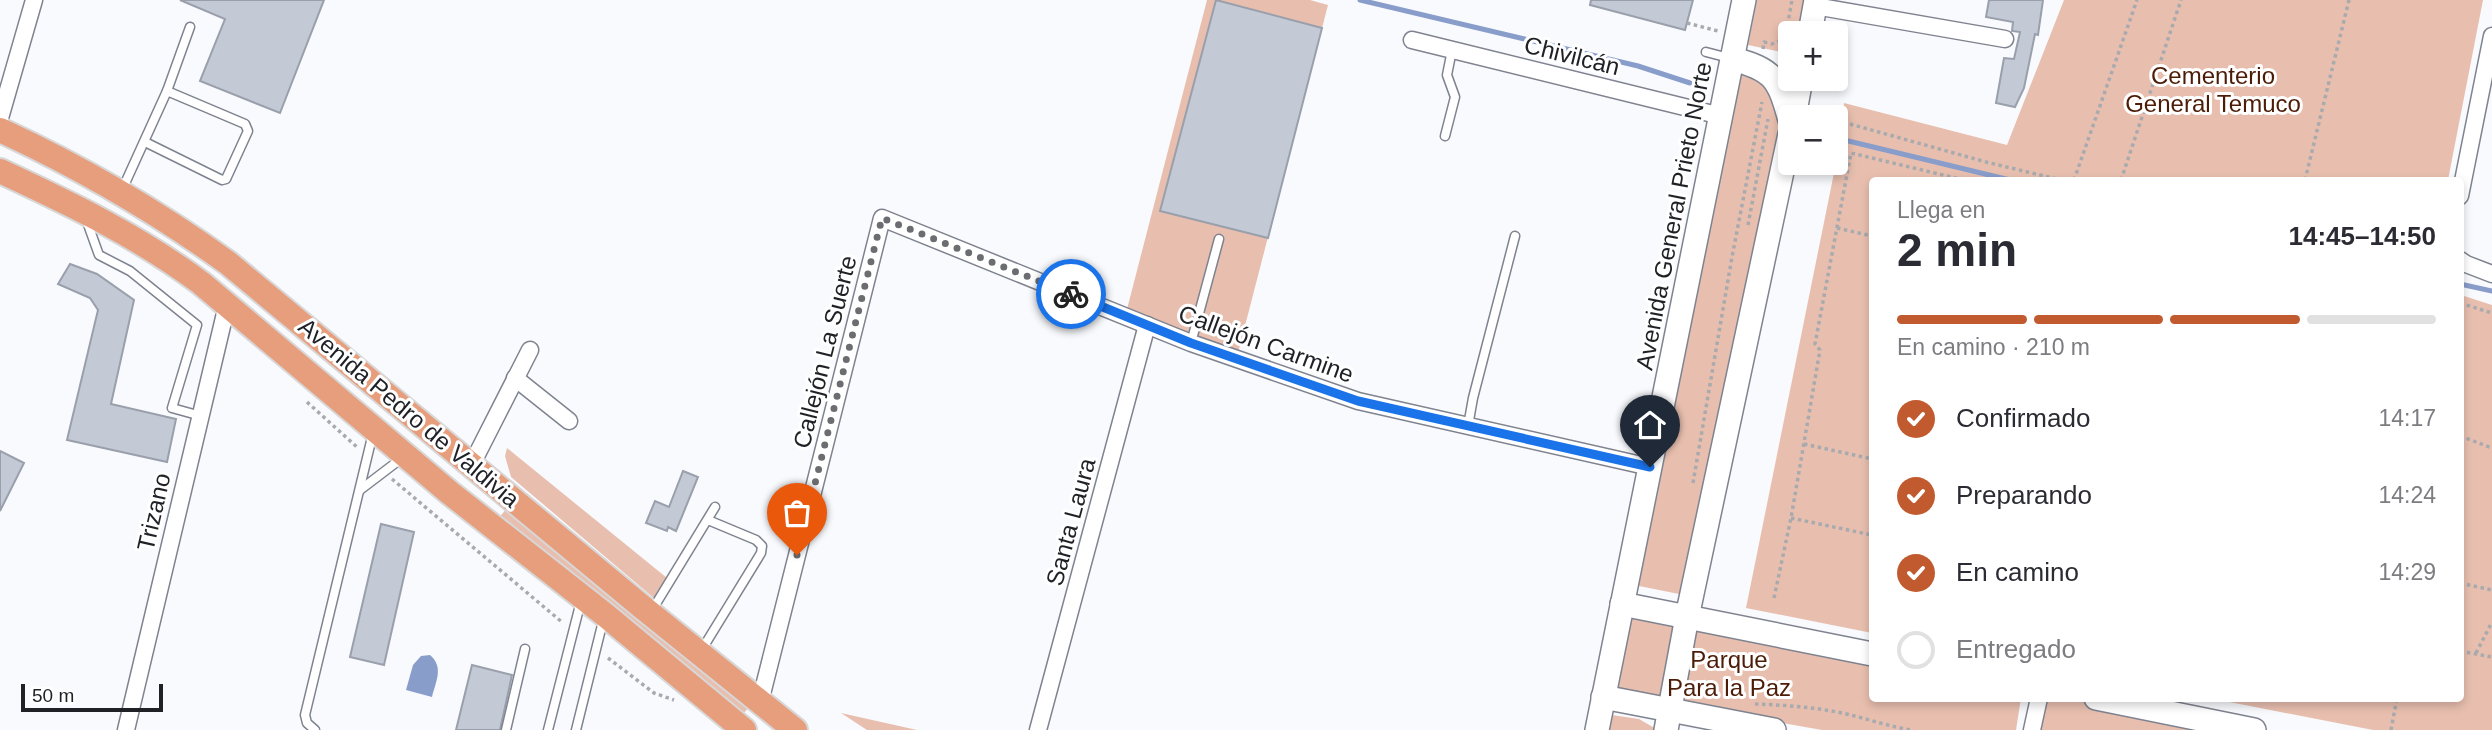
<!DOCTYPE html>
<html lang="es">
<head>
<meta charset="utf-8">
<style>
	:root { --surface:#fff; --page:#f7f7f7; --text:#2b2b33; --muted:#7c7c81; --line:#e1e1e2; --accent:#c15a2e }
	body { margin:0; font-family:Helvetica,sans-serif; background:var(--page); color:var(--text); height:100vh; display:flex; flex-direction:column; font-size:26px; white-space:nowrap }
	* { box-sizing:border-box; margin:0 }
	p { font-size:23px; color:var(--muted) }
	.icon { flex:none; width:38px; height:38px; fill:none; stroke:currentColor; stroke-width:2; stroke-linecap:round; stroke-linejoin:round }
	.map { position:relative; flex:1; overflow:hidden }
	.details { position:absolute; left:1869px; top:177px; width:595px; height:525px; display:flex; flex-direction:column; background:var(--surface); border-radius:7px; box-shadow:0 4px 10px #0003 }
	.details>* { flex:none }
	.tools { position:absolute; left:1778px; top:21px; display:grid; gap:14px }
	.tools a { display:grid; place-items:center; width:70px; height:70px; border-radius:7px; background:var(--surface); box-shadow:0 4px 10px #0003; font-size:35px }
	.scale { position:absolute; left:21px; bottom:18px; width:142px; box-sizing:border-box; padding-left:7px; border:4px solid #1f2126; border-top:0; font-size:19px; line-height:24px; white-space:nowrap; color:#1f2126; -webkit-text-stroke:5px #fff; paint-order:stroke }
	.pin { position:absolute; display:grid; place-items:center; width:60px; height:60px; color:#fff; margin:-72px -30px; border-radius:50% 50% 50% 0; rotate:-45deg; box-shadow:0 0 7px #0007 }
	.pin .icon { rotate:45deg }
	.courier { position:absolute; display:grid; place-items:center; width:70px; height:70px; margin:-35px; border:5px solid #1a73e8; border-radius:50%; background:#fff; color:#222; box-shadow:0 2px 9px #0007 }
	.headline em { font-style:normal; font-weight:600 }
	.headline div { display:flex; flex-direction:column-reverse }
	.headline { display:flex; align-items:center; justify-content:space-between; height:119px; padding:0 28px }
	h1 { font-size:46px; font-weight:600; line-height:52px }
	.bar { display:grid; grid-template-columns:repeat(4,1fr); gap:10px 7px; align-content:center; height:84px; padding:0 28px }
	.bar i { height:9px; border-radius:5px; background:var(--line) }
	.bar .on { background:var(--accent) }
	.bar p { grid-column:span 4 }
	ol { padding:0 28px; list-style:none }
	li { display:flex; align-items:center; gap:21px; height:77px }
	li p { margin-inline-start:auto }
	li .icon { padding:7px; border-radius:50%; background:var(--accent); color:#fff; stroke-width:4 }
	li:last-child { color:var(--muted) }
	li i { width:38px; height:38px; border:4px solid var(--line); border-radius:50% }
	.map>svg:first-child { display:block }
</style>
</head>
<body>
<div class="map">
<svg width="2492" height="730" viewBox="0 0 2492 730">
	<rect width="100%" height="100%" fill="#f9fafd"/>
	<g fill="#e8bfaf">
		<path d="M1207,0h103l18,5 -90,348 -112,-40z"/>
		<path d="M1757,0h47l-7,33h-7v21l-42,-9z"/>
		<path d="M2064,0h419l-35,180h-576v453l-126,-25 90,-445 8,-60 163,42z"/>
		<path d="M1742,68l20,7 23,39 -96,482 -55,-11z"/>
		<path d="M2461,295l31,10v425h-119l-164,-32h251z"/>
		<path d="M507,448l160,130 -12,21 -144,-122 -6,-21z"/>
		<path d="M507,508l243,198 -8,9 -244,-196z"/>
		<path d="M1628,616l55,12 -15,71 -56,-11z"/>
		<path d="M1693,626l179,37v35h149l-5,32h-194l-143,-25z"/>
		<path d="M2047,698h35l149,32h-190z"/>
		<path d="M841,713l76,17h-50z"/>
		<path d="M1612,715l27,4 19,11h-56l5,-14z"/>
	</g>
	<path fill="#899dca" d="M430,655c14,12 6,26 2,42l-26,-7 7,-25 8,-9z"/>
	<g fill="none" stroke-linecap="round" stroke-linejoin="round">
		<g stroke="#899dca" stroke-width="5">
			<path d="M1360,0l278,66 52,17"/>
			<path d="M1836,138l174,42"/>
			<path d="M2460,284l32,7"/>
		</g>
	</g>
	<g fill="#c4c9d6" stroke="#999fab" stroke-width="2">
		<path d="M180,0h144l-44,113 -80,-32 25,-62z"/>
		<path d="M1216,0l106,28 -54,210 -108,-27z"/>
		<path d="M1591,0h102l-8,30 -95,-25z"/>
		<path d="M1989,0h54l-5,35 -3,-1 -11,54 -9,19 -19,-4 8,-45 10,1 6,-27 -8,-1 1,-9 -27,-5z"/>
		<path d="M70,264l27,10 37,26 -23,104 65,15 -9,43 -100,-22 31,-130 -8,-12 -32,-14z"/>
		<path d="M0,451l24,12 -24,48z"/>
		<path d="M683,471l15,6 -22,54 -8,-4 -1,4 -21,-8 9,-22 14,6z"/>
		<path d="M381,524l33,8 -30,133 -34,-8z"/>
		<path d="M472,665l40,10 -12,55h-44z"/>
	</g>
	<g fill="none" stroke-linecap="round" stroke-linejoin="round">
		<defs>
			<g id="lane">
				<path d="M1706,52l23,6"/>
				<path d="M167,91l23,-64"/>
				<path d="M1445,136l10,-39 -8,-22 5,-25"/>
				<path d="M122,190l45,-99 78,33 3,7 -22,48 -4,1 -77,-38"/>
				<path d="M86,219l13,36 31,16 67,54 -25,83 29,8"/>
				<path d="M1191,343l28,-104"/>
				<path d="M1468,426l5,-28 42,-162"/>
				<path d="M360,490l42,-32"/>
				<path d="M651,612l64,-105"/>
				<path d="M701,651l60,-98 1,-7 -6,-6 -48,-20"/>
				<path d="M315,730l-8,-7 -2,-8 68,-282"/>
				<path d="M506,730l19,-81"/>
				<path d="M548,730l33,-129"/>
				<path d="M576,730l28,-113"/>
			</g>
			<g id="street">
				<path d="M1815,6l190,33"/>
				<path d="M1412,40l309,76"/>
				<path d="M0,118l34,-118"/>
				<path d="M2460,196l32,-160"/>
				<path d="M2460,260l6,4 26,10"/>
				<path d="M515,378l54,43"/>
				<path d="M472,464l58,-114"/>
				<path d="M760,702l122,-484 309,125 167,58 292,66"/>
				<path d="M126,730l101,-425"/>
				<path d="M1038,730l109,-405"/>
				<path d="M2032,730l7,-32"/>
			</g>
			<g id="secondary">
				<path d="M1810,33l6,-33"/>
				<path d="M1732,59c42,10 47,21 58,61"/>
				<path d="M1794,117l7,-38"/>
				<path d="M1622,604l250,50"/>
				<path d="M1603,697l171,33"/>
				<path d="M2096,698l158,32"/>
				<path d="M1597,730l147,-730"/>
				<path d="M1666,730l21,-113 103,-483"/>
			</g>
			<g id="primary">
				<path d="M0,130c80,37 156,81 228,133l413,343 154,124"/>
				<path d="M0,171c71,33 138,65 201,112l249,210 154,121 140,116"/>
			</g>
		</defs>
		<use href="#lane" stroke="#7e838f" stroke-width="11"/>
		<use href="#street" stroke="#7e838f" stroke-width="19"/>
		<use href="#secondary" stroke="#7e838f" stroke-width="26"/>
		<use href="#primary" stroke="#d7d7d8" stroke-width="28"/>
		<g stroke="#a8aaae" stroke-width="3.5" stroke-dasharray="3.5 3.5" stroke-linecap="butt">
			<path d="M1687,23l31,8"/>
			<path d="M1763,49l1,-7 8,2 10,-4 5,-12 5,-28"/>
			<path d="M1850,124l136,38 75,18"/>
			<path d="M2074,180l63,-180"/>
			<path d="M2121,180l60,-180"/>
			<path d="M2305,180l44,-180"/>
			<path d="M1748,225l20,-106"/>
			<path d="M1837,228l35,8"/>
			<path d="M2460,303l32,10"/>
			<path d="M307,402l51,46"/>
			<path d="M2460,436l32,12"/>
			<path d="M1804,444l68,15"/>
			<path d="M392,479l171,144"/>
			<path d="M1693,483l39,-226 30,-155"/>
			<path d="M1791,518l81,17"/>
			<path d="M2460,583l32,7"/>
			<path d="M1774,598l17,-80 29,-168 -5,-6 36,-191 113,27"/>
			<path d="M2460,651l32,6"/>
			<path d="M2476,653l16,-31"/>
			<path d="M608,658l46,35 20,7"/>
			<path d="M1755,704c29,1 58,3 87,9 23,5 45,13 69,17"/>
			<path d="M2391,730l6,-32"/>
		</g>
		<use href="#lane" stroke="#fff" stroke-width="8"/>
		<use href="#street" stroke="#fff" stroke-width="16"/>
		<use href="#secondary" stroke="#fff" stroke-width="23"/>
		<use href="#primary" stroke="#e79e7d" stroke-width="24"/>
	</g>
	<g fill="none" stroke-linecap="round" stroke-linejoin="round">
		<path stroke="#6b6d71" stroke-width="7" stroke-dasharray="0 12.6" d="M797,555l85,-337 189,76"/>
		<path stroke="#1a73e8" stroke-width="9" d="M1071,294l120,49 167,58 292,66"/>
	</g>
	<g text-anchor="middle" stroke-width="6" stroke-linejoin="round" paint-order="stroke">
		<g font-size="24" fill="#1f2126" stroke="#fff">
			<text transform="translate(1572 56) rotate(14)" y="8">Chivilcán</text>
			<text transform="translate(1674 216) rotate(-79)" y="8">Avenida General Prieto Norte</text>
			<text transform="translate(1266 344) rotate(20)" y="8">Callejón Carmine</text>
			<text transform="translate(825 352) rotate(-76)" y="8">Callejón La Suerte</text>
			<text transform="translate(409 413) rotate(40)" y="8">Avenida Pedro de Valdivia</text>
			<text transform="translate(154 512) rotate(-77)" y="8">Trizano</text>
			<text transform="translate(1071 522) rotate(-75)" y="8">Santa Laura</text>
		</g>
		<g font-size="24" fill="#4c1c06" stroke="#fff">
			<text x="2213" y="84">Cementerio<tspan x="2213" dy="28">General Temuco</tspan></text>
			<text x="1729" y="668">Parque<tspan x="1729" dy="28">Para la Paz</tspan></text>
		</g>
	</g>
</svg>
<div class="tools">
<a>+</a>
<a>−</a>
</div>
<div class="scale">50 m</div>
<div class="pin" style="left:797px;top:555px;background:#ea580c"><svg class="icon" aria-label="bag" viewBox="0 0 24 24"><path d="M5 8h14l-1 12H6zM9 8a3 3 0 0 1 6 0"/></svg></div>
<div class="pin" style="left:1650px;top:467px;background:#1f2937"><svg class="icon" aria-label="home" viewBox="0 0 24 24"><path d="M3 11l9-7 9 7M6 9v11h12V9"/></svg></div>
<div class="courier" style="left:1071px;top:294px"><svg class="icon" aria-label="bike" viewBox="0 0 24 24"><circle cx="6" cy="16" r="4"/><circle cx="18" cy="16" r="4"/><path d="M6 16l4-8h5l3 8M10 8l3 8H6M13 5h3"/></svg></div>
<section class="details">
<div class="headline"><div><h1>2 min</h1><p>Llega en</p></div><em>14:45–14:50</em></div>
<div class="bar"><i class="on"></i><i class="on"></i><i class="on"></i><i></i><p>En camino · 210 m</p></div>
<ol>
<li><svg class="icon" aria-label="check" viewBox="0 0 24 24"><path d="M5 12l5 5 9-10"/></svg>Confirmado<p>14:17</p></li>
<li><svg class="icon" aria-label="check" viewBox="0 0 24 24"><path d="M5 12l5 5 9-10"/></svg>Preparando<p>14:24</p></li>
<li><svg class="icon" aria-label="check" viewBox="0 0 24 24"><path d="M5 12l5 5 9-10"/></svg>En camino<p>14:29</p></li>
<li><i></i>Entregado</li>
</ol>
</section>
</div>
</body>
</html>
